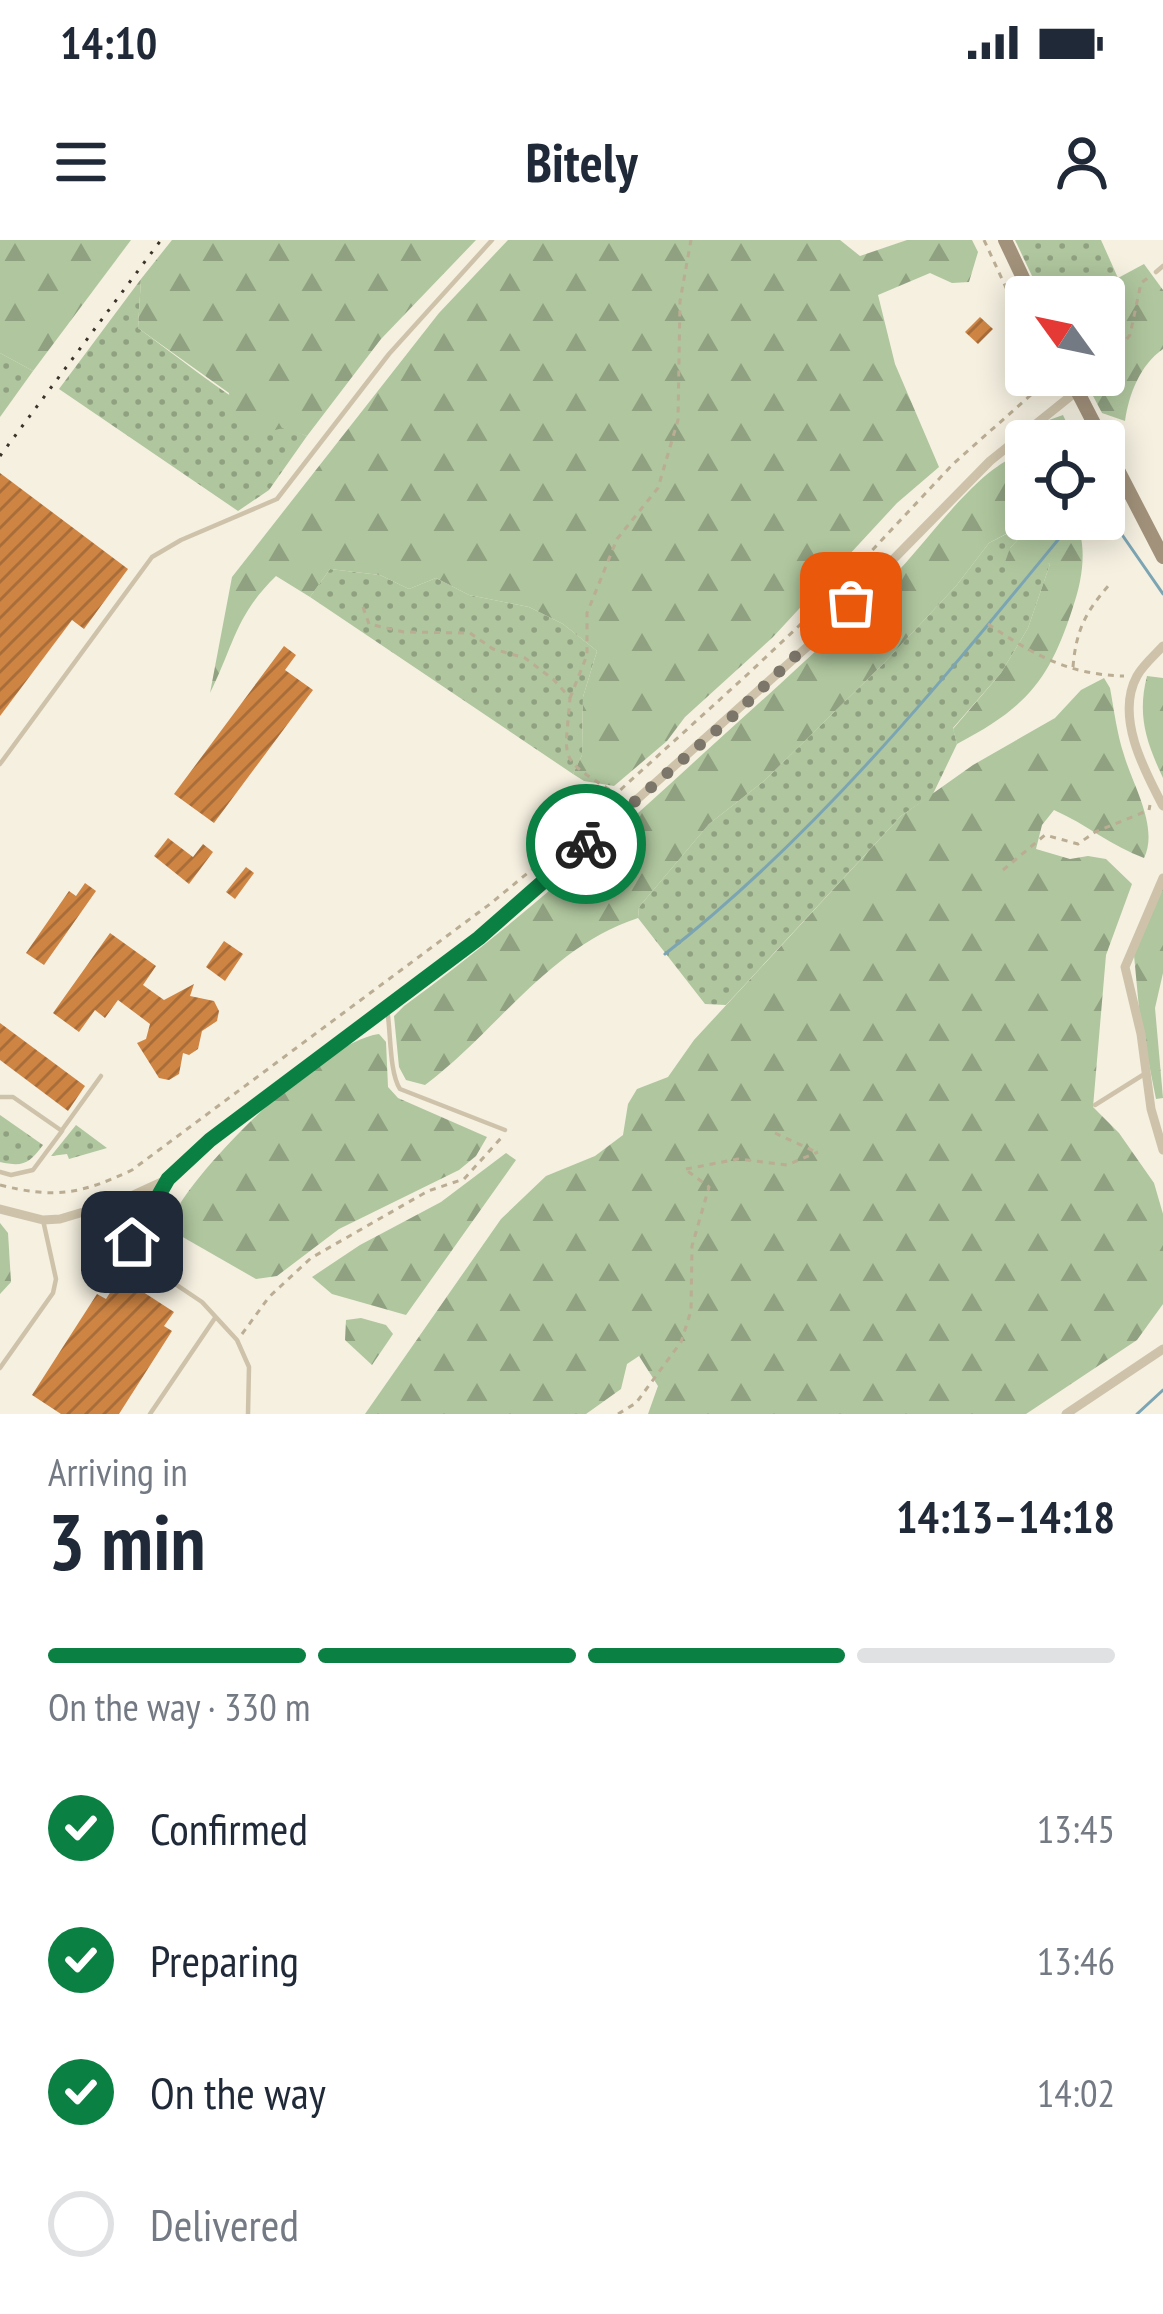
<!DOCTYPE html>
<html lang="en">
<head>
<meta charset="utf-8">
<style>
	:root { --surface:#fff; --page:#f2f2f3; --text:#1f2937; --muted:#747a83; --line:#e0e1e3; --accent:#0b8043 }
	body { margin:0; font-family:"PT Sans Narrow",sans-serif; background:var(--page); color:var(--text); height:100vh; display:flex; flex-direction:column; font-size:45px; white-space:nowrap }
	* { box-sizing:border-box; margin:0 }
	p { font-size:39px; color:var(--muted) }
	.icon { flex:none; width:66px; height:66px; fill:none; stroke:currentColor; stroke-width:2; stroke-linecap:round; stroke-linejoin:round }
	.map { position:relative; height:1174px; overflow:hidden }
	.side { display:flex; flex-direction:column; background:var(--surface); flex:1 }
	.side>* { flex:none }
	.needle { width:78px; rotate:303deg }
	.buttons { position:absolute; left:1005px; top:36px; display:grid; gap:24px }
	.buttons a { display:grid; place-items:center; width:120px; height:120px; border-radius:12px; background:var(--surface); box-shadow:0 6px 30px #0003; font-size:60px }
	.pin { position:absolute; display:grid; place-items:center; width:102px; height:102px; color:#fff; margin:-51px; border-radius:24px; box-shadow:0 6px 18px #0006 }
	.courier { position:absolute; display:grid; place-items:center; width:120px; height:120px; margin:-60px; border:9px solid #0b8043; border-radius:50%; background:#fff; color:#222; box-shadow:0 3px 15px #0007 }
	.overview em { font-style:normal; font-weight:700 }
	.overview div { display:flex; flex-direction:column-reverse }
	.overview { display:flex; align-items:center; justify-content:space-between; height:204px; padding:0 48px }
	h1 { font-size:78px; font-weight:700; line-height:90px }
	.bar { display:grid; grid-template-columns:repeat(4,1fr); gap:18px 12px; align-content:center; height:144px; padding:0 48px }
	.bar i { height:15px; border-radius:9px; background:var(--line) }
	.bar .current { background:var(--accent) }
	.bar p { grid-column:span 4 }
	ol { padding:0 48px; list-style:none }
	li { display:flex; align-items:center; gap:36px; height:132px }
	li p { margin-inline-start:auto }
	li .icon { padding:12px; border-radius:50%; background:var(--accent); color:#fff; stroke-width:4 }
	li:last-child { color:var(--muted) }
	li i { width:66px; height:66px; border:6px solid var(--line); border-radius:50% }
	.status { display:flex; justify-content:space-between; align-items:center; height:84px; padding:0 60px; background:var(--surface); direction:ltr }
	.status svg { height:33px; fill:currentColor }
	header { display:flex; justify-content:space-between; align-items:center; height:156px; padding:0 48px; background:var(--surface); font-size:54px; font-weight:700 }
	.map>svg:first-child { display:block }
</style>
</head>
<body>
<div class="status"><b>14:10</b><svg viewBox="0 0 49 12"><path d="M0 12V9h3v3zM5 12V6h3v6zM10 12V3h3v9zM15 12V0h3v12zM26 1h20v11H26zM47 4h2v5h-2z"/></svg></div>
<header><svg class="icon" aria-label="menu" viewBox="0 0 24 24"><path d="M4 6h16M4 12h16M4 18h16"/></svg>Bitely<svg class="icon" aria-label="person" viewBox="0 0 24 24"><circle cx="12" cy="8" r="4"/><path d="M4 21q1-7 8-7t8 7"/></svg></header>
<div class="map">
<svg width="1163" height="1174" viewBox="0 0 1163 1174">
	<defs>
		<pattern id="grass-dots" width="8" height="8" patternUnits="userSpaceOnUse" patternTransform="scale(3)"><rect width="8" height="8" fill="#afc69e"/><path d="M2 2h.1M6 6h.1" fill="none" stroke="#90a181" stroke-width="1.8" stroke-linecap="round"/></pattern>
		<pattern id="forest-firs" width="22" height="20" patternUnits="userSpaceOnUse" patternTransform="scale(3)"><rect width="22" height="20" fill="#afc69e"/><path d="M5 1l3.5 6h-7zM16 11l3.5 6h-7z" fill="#90a181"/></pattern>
		<pattern id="building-hatch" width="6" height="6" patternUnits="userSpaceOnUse" patternTransform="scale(3)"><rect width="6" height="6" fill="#ce8544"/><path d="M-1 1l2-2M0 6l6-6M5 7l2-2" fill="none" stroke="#a86d39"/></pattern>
	</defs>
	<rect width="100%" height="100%" fill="#f5f0e0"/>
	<g fill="url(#grass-dots)">
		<path d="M1015,0h86l17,38 -18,19h-58z"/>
		<path d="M141,39l-3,49c53,38 107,86 169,108l-38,54 -31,21 -179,-122z"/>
		<path d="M0,113l33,18 -33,46z"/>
		<path d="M1022,286l1,8 -13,14 40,16 -22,64 -27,45 -48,55 4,16 -24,50 -32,22 -175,189 -21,-1 -67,-86 1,-11 70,-83 55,-43 119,-117 73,-78 33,-43z"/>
		<path d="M330,329l50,6 29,14 27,-11 33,17 60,12 34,17 34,27 -14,46 -1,58 -9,19 -263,-177z"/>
		<path d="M0,875l43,30c-14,19 -20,22 -43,17z"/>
		<path d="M76,885l31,23 -38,11 -2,-5 -16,2z"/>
	</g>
	<g fill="url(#forest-firs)">
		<path d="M0,0h131l-98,131 -33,-18z"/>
		<path d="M172,0h304l-95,99 -74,97 -24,-8 -28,7 -24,-22 -2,-20 -91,-65 3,-49z"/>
		<path d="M508,0h332l20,16 47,-16h65l6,12 -9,30 -17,1 -22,-10 -52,22 17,69 44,103 -42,36 -124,134 -88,80 -18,24 -53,45 -30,-5 -11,-7 9,-19 1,-58 14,-46 -34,-27 -34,-17 -60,-12 -33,-17 -27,11 -29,-14 -50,-6 -20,28 -34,-21c-41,40 -42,69 -66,117l22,-116 207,-264z"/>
		<path d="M1144,24l19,26v59c-23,16 -34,45 -38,72l-23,-8 -20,-38h22v-78h-4l18,-19z"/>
		<path d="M1063,175l12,26h-33l7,-21z"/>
		<path d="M1026,213v66h64l-10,14c6,23 1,51 -7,74 -24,74 -46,100 -116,137l-4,-15 48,-56 27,-45 22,-64 -10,-2 -15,18 -21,-15 6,-17 13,-14 -2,-8 -32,17 -33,43 -73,78 -119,117 -55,43 -70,83 -1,11c-89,29 -141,113 -213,167l-19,-5 -7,-13 -5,-51 10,-10c107,-78 204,-165 301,-254 66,-60 133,-119 194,-182 32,-33 83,-108 127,-117z"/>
		<path d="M1147,436l16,2v100c-17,-36 -26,-63 -16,-102z"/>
		<path d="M1104,438l6,10c4,22 7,46 14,67 9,31 35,72 20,103 -31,-11 -58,-34 -90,-48l-12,15 -6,24 34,10 18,-3 18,3 26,25 -26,71 -13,152 26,26 35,50 9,31v90l-26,36 -111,74h-378l10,-28 -19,-30 -12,8 -6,25 -35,25h-221l136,-195 45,-43 49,-20 28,-21 5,-31 9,-15 31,-12 26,-37 207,-224 72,-51 82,-47 26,-28z"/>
		<path d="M1163,646v87l-8,35 8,90 -7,1 -16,-80 -6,-64z"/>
		<path d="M379,794l7,8 2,45 10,11 89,39 -11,19 -17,14 -120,59 -62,47 -21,3 -89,-51c20,-54 155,-187 212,-194z"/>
		<path d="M506,913l10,7 -110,155 -74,-21 -20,-17 48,-32 81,-43z"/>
		<path d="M0,983l8,10 3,49 -11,12z"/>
		<path d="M361,1078l25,7 7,9 -21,31 -27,-25 1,-20z"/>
	</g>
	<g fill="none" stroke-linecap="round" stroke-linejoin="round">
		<g stroke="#7ca5b4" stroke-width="3">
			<path d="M665,714c156,-122 281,-278 406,-430l25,-2 20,4 47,68"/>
			<path d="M1137,1174l26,-24"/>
		</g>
	</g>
	<g fill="url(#building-hatch)">
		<path d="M980,77l13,12 -15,15 -13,-12z"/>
		<path d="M0,233l128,96 -44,60 -12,-9 -72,96z"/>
		<path d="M284,406l12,9 -11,15 28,20 -99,133 -40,-29z"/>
		<path d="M168,598l25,19 10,-13 10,8 -24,32 -35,-28z"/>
		<path d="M246,627l8,6 -19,26 -9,-7z"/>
		<path d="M85,643l11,8 -52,74 -18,-12 43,-62 7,5z"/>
		<path d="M110,693l46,33 -13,19 21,15 30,-16 -4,12 24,5 5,10 -2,10 -15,10 -4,18 -9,6 -6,-2 -4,21 -10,6 -10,-2 -22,-35 9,-4 4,-15 -32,-24 -13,18 -10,-8 -16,22 -26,-19z"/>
		<path d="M224,701l19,13 -18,27 -19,-14z"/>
		<path d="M0,783l85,63 -17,25 -68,-51z"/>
		<path d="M120,1037l54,35 -10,14 8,5 -53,83h-58l-29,-19 65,-101 9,5z"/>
	</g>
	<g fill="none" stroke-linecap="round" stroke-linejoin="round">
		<g stroke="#baad94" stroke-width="3" stroke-dasharray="6 6" stroke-linecap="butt">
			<path d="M984,0l42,91"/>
			<path d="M1104,127l26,-32 11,-52 8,-6"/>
			<path d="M1048,135l9,20"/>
			<path d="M363,367l6,17 35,8 66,1 23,16 32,9 29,22 16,18c-5,65 -13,58 43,94"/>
			<path d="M988,384c44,30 81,51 136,52"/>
			<path d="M1073,427c3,-37 13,-56 37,-83"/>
			<path d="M570,458l17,-43v-42l30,-74 41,-51 20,-68 2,-119 11,-61"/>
			<path d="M1003,630l42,-35 33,9 17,-12 54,-22 1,-5"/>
			<path d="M775,893l41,19"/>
			<path d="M686,929l52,-10 49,6 31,-13"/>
			<path d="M0,945c55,14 81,9 132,-15l358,-266 51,-42 208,-189 71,-67 133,-142 97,-86"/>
			<path d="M242,1094l27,-37 42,-39 117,-67 36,-12 38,-42"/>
			<path d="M618,1174l18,-11 45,-61 10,-31 1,-65 17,-59 -24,-18"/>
		</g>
		<g stroke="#cec3aa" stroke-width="4.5">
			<path d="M1156,32l7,-6"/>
			<path d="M0,524l152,-207 29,-17 96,-41 112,-145 103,-114"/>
			<path d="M387,769c4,22 2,63 13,80l105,41"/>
			<path d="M0,857h13l49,34 -29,39 -22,5 -11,-3"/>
			<path d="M1095,865l51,-32"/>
			<path d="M62,890l39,-54"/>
			<path d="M166,944l-34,58v13l70,47 35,38 12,27 -1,47"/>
			<path d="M0,1128l53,-75 3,-14 -13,-59"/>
			<path d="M150,1174l65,-96"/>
		</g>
		<g stroke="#cec3aa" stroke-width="9">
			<path d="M1163,406c-8,9 -20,19 -26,30 -22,40 7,94 26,130"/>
			<path d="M1163,638l-38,89 16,67 10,75 12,41"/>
			<path d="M0,969l43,11 17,-1 60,-18 48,-22 67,-59 273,-205 299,-268 183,-186 87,-70"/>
			<path d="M1066,1174l97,-65"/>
		</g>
		<g stroke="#a2927b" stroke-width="14">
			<path d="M1005,0l27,57"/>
			<path d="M1069,135l34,66"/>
			<path d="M1104,203l59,114"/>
		</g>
		<path stroke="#3b332a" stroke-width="3" stroke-dasharray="3 9" stroke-linecap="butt" d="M0,216l161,-216"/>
	</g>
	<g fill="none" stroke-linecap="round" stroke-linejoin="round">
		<path stroke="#7c756a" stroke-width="12" stroke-dasharray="0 21.6" d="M586,604l148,-129 117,-112"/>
		<path stroke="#0b8043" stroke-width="15" d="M132,1002l36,-63 42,-39 269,-202 107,-94"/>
	</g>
</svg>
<div class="buttons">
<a><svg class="needle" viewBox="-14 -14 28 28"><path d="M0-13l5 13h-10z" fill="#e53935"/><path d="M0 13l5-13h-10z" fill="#747a83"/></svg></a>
<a><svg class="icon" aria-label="locate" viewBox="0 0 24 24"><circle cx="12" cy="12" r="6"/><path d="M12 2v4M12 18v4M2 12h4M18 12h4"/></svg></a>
</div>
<div class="pin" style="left:851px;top:363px;background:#ea580c"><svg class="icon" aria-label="bag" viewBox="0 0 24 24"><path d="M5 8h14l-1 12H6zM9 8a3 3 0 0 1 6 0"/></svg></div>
<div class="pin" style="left:132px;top:1002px;background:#1f2937"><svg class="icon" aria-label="home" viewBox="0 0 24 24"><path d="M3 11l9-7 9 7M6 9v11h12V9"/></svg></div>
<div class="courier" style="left:586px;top:604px"><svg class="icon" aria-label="bike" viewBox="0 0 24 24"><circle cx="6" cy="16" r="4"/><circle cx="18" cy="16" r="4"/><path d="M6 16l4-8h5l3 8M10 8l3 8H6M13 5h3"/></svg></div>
</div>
<section class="side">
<div class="overview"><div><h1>3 min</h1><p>Arriving in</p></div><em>14:13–14:18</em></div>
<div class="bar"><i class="current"></i><i class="current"></i><i class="current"></i><i></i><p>On the way · 330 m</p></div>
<ol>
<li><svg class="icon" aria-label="check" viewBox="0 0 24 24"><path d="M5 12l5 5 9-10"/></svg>Confirmed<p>13:45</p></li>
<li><svg class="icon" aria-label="check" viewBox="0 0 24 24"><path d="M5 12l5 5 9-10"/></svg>Preparing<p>13:46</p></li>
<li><svg class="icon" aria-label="check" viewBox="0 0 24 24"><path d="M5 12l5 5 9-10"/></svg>On the way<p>14:02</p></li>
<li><i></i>Delivered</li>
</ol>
</section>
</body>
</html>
